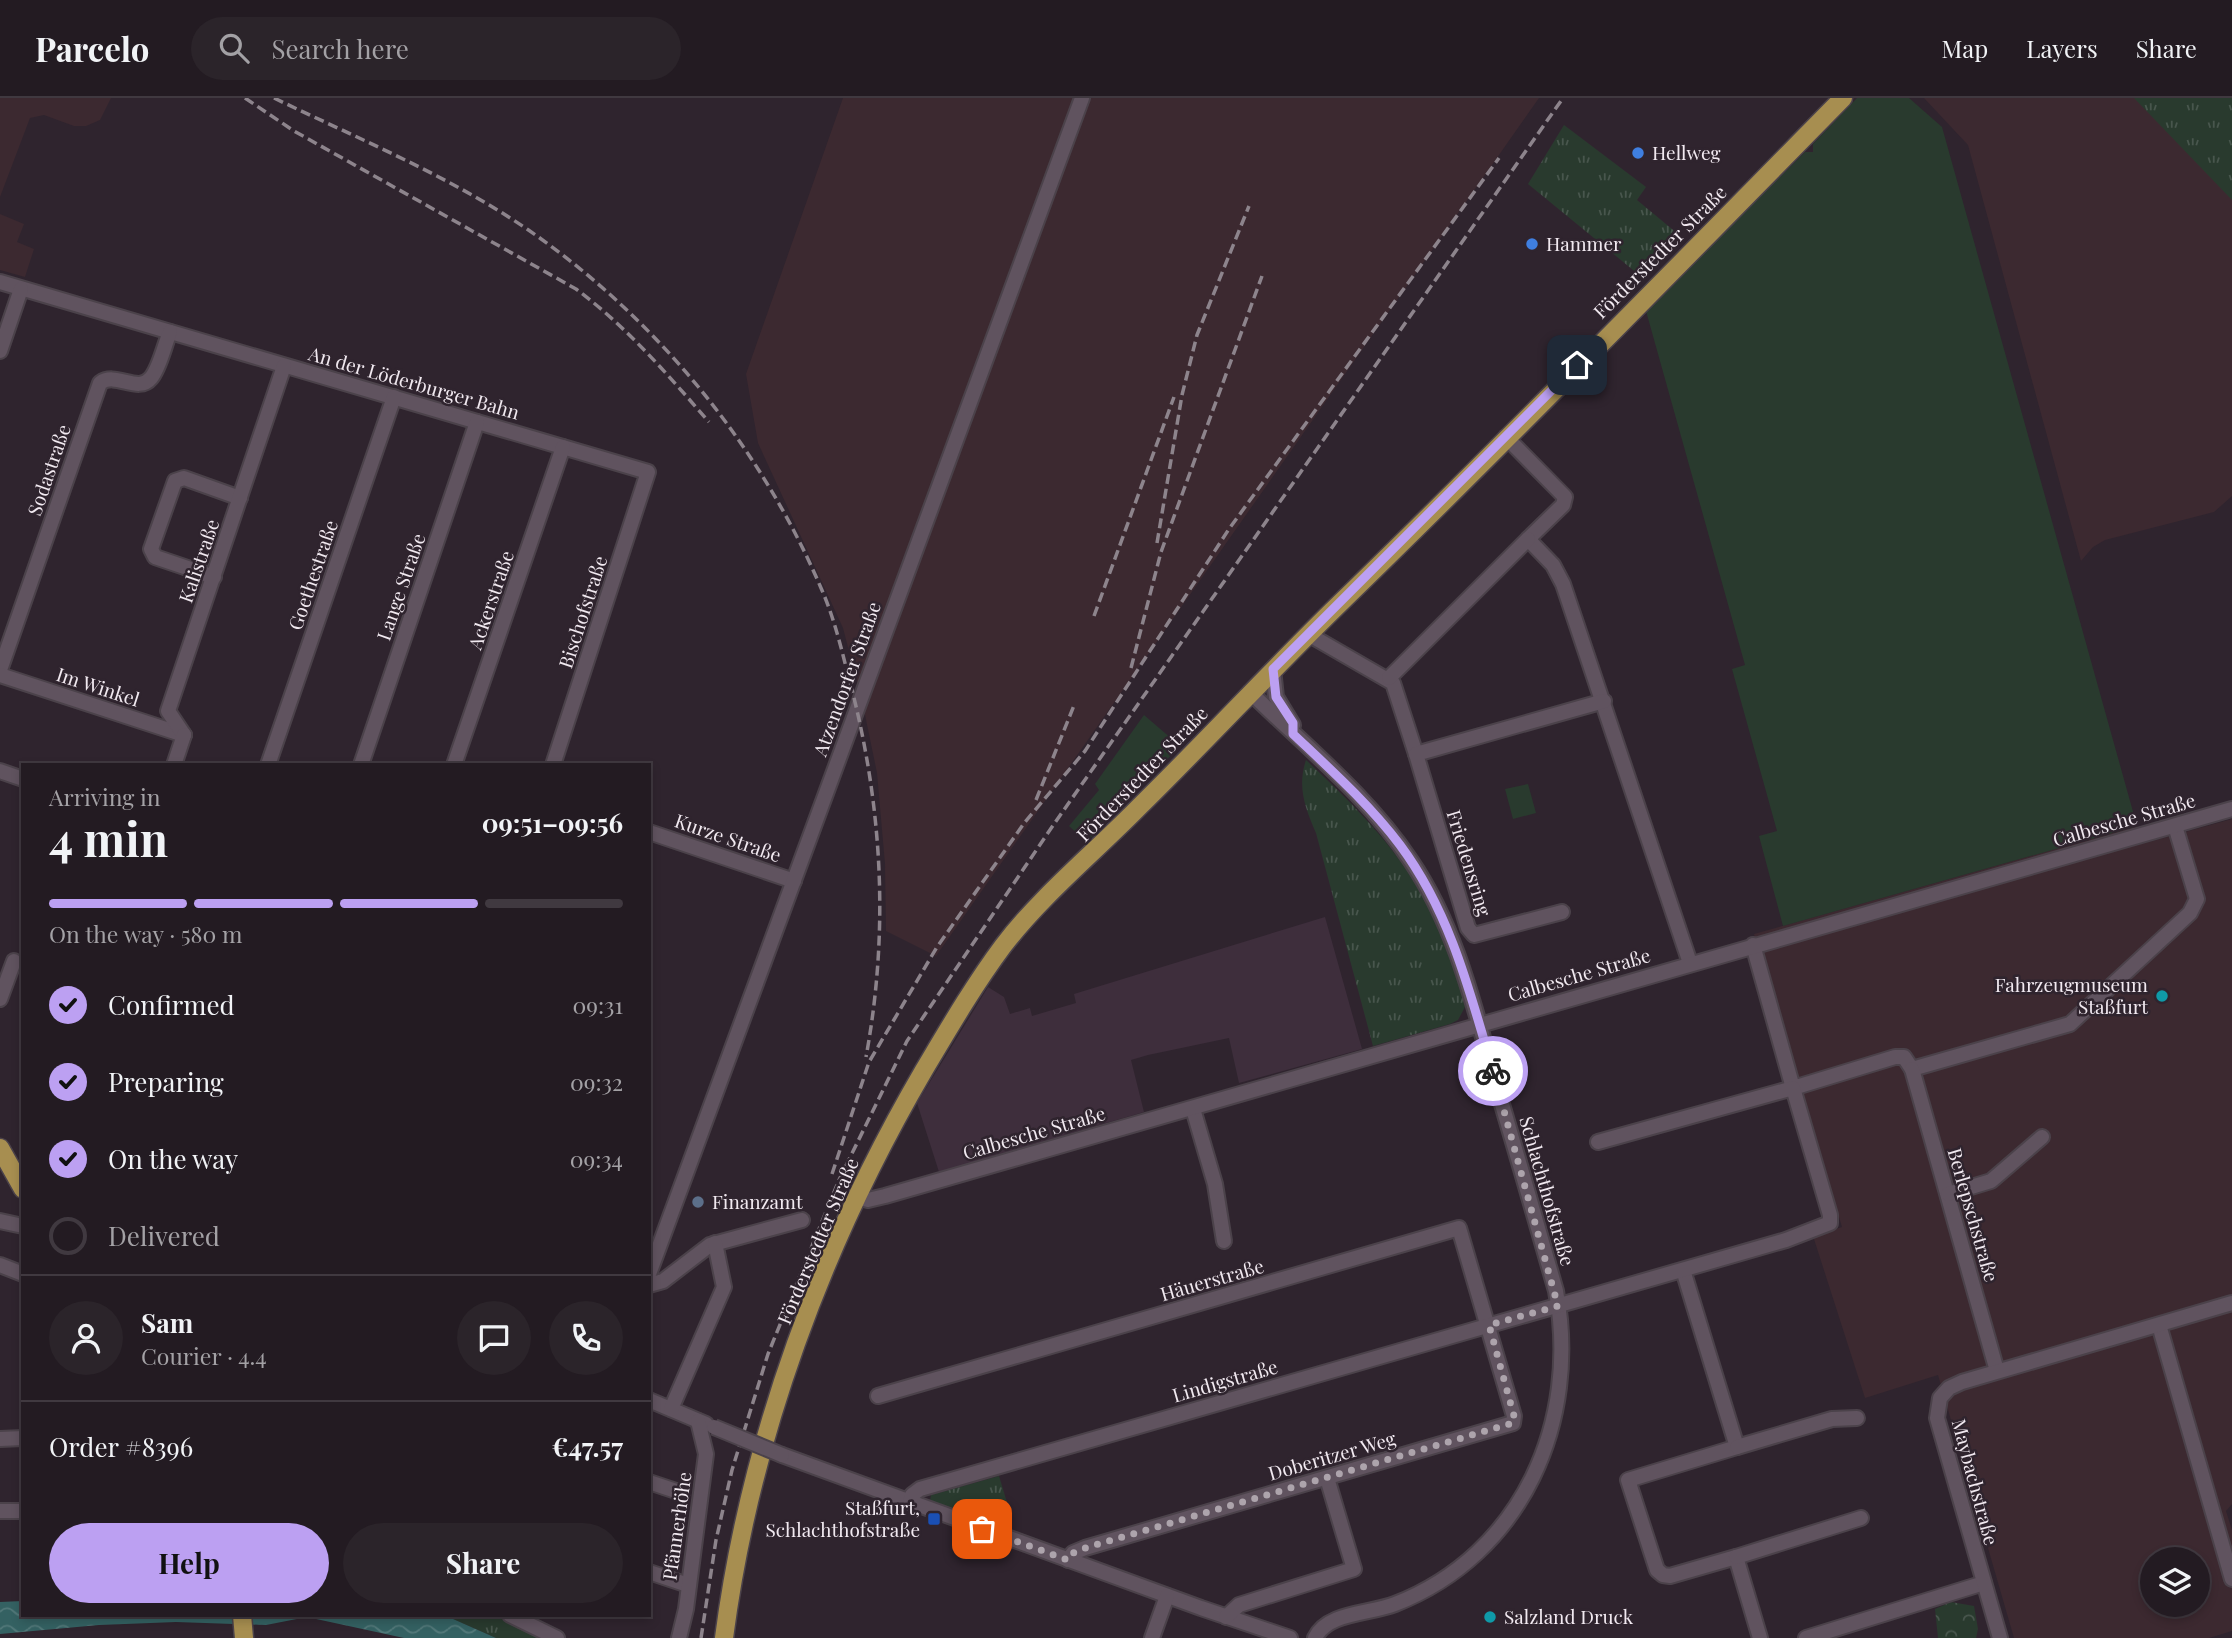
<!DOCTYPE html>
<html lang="en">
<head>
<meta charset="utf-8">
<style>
	:root { --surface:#231b22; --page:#2b242a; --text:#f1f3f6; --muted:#a3a1a5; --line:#403940; --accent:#bca0f2 }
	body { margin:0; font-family:"Playfair Display",serif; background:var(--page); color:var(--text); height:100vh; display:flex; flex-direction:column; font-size:26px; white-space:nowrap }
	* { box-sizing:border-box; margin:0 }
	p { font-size:23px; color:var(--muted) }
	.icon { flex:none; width:38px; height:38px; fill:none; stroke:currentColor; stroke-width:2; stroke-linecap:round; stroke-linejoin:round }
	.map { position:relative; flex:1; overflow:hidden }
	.sheet { position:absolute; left:21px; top:665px; width:630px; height:854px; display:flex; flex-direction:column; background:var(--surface); border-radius:0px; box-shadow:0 4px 10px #0003,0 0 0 2px var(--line) }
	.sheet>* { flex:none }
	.tools { position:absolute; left:2140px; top:1449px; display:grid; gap:14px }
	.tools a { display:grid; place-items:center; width:70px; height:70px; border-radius:50%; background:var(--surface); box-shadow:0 4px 10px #0003,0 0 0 2px var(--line); font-size:35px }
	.pin { position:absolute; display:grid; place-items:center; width:60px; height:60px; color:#fff; margin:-30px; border-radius:14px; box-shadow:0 4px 10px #0006 }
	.courier { position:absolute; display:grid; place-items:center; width:70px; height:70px; margin:-35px; border:5px solid #bca0f2; border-radius:50%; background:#fff; color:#222; box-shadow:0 2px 9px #0007 }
	.summary em { font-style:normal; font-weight:700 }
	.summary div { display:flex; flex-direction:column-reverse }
	.summary { display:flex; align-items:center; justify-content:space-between; height:119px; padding:0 28px }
	h1 { font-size:46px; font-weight:700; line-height:52px }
	.bar { display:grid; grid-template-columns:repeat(4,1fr); gap:10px 7px; align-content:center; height:84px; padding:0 28px }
	.bar i { height:9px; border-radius:5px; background:var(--line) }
	.bar .selected { background:var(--accent) }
	.bar p { grid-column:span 4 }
	.line { display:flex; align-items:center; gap:18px; padding:0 28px; border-top:2px solid var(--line) }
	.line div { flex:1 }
	.round { display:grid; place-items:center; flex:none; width:74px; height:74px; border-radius:37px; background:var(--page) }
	ol { padding:0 28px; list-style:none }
	li { display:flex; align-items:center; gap:21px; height:77px }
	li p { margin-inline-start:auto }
	li .icon { padding:7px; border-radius:50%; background:var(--accent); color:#111; stroke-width:4 }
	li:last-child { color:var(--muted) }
	li i { width:38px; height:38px; border:4px solid var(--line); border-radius:50% }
	.cta { display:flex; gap:14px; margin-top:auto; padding:14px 28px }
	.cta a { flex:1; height:80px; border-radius:42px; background:var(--accent); color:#111; font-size:28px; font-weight:700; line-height:80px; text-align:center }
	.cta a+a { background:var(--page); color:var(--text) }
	header { display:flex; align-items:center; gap:42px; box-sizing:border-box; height:98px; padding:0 35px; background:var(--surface); border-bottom:2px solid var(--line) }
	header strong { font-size:33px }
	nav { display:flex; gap:38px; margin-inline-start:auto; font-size:24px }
	.search { width:490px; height:63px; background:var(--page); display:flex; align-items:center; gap:18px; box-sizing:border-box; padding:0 24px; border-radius:38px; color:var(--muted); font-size:26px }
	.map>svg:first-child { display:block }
</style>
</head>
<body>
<header>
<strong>Parcelo</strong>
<div class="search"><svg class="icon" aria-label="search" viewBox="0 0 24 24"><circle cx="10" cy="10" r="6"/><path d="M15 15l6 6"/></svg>Search here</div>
<nav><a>Map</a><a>Layers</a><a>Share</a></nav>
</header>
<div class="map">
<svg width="2232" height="1540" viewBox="0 0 2232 1540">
	<defs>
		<pattern id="grass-tufts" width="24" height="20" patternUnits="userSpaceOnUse" patternTransform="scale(1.75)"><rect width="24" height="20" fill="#293a2e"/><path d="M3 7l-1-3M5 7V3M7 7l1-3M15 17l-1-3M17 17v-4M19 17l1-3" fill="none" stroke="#48564d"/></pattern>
		<pattern id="forest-crowns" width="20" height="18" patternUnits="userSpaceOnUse" patternTransform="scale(1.75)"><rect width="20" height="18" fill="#293a2e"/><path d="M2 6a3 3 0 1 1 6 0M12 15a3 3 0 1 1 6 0" fill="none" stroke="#48564d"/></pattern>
		<pattern id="water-waves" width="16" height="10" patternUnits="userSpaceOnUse" patternTransform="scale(1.75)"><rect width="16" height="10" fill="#346162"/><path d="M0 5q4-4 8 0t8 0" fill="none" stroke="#527879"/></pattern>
	</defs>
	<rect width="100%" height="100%" fill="#2f242e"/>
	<path fill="#3e2e3c" d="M1325,819l37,132 -123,34 -10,-45 -81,17 -17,5 13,52 -205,60 -22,-69 71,-116 16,10 6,17 20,-6 2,8 44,-13 -2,-9z"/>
	<g fill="#3c2930" fill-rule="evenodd">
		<path d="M0,0h111l-11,22 -14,6h-12l-30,-11 -14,3 -30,79z"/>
		<path d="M843,0h696l-603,858 -50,-25 -1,-67 -8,-91 -14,-68 -20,-77 -85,-185 -12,-69z"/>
		<path d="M1924,0h211l97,101v297l-18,16 -109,28 -12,7 -12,14 -113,-416z"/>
		<path d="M0,116l24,10 -7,18 17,7 -9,28 -25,-7z"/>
		<path d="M2232,721v685l-6,7 6,19v101l-23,7h-195l-76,-263 -73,23 -52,-162 29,-9 -88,-293 383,-108 5,18zM2152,1461h46v46h-46z"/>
	</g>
	<g fill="url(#grass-tufts)">
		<path d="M2134,0h98v102z"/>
		<path d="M1564,27l82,62 -9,13 47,39 -40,40 -116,-95z"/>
		<path d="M1306,662c82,76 132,134 160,245l-8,15 -8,4 -77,22 -57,-213c-11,-26 -19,-46 -10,-73z"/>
		<path d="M999,1378l9,30 -37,10 -41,-15 1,-6z"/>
		<path d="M444,1517h49l48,23h-45z"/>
	</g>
	<path fill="url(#forest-crowns)" d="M1951,1504l23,4 4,23 -2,9h-38l-3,-29z"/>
	<g fill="#293a2e">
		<path d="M1857,0h52l33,29 195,699 -354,100 -24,-90 18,-5 -45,-162 13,-4 -99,-354 159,-159h8v-8z"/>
		<path d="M1144,617l36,31 -93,96 -18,-16 30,-36 -4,-6z"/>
		<path d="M1528,686l8,29 -23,6 -8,-30z"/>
	</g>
	<path fill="url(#water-waves)" d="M23,1503v14h421l52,23h-92l-97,-21 -41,8 -90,-3 -77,3 -99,9v-32z"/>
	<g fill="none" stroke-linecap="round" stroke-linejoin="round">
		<defs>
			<g id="minor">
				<path d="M0,184l648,190 -95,293"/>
				<path d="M0,253l21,-62"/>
				<path d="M1506,339l59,60 -2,8 -35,34 25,26 10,19 127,379"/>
				<path d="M214,479l-59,-20 -4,-8 24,-68 9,-3 56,20"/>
				<path d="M1308,536l85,49 23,71"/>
				<path d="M1273,571l3,28 17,28"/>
				<path d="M0,572l100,-287c16,-12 38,11 51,-5 9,-11 13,-32 19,-46"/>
				<path d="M0,577l184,60"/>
				<path d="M1389,580l139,-139"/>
				<path d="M1250,594c55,54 118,104 161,169 44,65 62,141 83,216 21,71 42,143 62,214 24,130 -33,263 -161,313 -25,10 -68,8 -80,34"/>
				<path d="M184,637l-16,-24 116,-345"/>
				<path d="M174,667l10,-30"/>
				<path d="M268,667l126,-368"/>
				<path d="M361,667l116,-343"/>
				<path d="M454,667l109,-318"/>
				<path d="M0,673l23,8"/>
				<path d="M649,734l145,49"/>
				<path d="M1562,814l-88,23 -6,-7 -52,-174 188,-53"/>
				<path d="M1753,847l40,143 102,-31h9l8,12 158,-45 120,-111 7,-14 -22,-73"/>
				<path d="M0,901l14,-38"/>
				<path d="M1912,971l85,302"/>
				<path d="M1193,1011l22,75 9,57"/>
				<path d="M1948,1096l43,-13 51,-44"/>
				<path d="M856,1099l12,3 17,-4 1347,-387"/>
				<path d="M0,1123l23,5"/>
				<path d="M0,1167l23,9"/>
				<path d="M1683,1172l54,177 -109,33 29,90 6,5 7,1 66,-19 24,81"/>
				<path d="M649,1176l433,-1176"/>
				<path d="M649,1187l14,-4 47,-36 92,-25"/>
				<path d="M2159,1227l73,254"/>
				<path d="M878,1298l581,-168 55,188 -1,7 -428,125 -12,5 -5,7"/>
				<path d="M649,1302l57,24"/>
				<path d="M671,1311l53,-122 -9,-44"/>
				<path d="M0,1341l23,-1"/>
				<path d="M1737,1349l95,-28 25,-1"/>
				<path d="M782,1357l419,153 89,30"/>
				<path d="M649,1384l33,11"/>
				<path d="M910,1404l2,-7 8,-6 866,-249 44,-17v-8l-37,-127 -195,54"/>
				<path d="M0,1413h23"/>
				<path d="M1736,1459l125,-39"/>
				<path d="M649,1474l39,13"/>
				<path d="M510,1517l47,23"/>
				<path d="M1226,1519l13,-12 115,-36 -27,-91"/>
				<path d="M679,1540l7,-29 20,-155 -8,-33"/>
				<path d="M1152,1540l15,-42"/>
				<path d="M1806,1540l178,-55"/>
				<path d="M2000,1540l-63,-220 3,-20 9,-10 13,-6 270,-79"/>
			</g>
			<g id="major">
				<path d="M0,1050l23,41"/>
				<path d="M242,1517l2,23"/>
				<path d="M724,1540c26,-200 99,-395 200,-568 25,-42 50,-85 79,-124 39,-51 92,-94 137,-140 65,-64 127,-131 192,-195 173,-168 342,-341 511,-513"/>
			</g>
		</defs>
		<use href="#minor" stroke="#4b424a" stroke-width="18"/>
		<use href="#major" stroke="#4b424a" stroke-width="21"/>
		<use href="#minor" stroke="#60535f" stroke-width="14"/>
		<use href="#major" stroke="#a78e50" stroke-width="18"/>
		<g stroke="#8d848c" stroke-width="3.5" stroke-dasharray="10 5" stroke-linecap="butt">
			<path d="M245,0l49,33 282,158c51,38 91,85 133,133"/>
			<path d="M274,0c85,41 175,78 253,131 128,88 233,216 294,359 12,27 19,55 26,83 35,127 43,256 19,386"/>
			<path d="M1157,445l25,-148 15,-60 52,-129"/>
			<path d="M1094,518l80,-219"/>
			<path d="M1131,570l30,-116 101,-276"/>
			<path d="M1036,702l39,-97"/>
			<path d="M832,1076l37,-112 68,-115 88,-125 60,-71 144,-222 270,-371"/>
			<path d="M701,1540l15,-98 16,-70 36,-116 71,-174 68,-139 147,-217 509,-726"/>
		</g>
		<defs>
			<path id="minor-bridge" d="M714,1329l68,28"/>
		</defs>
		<use href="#minor-bridge" stroke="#4b424a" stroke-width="18" stroke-linecap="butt"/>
		<use href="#minor-bridge" stroke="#60535f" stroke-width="14"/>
	</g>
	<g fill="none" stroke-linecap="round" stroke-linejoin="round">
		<path stroke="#ada4ac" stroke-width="7" stroke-dasharray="0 12.6" d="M982,1431l86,31 5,-7 12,-5 428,-125 1,-7 -25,-91 69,-19 -65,-235"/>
		<path stroke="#bca0f2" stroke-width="9" d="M1493,973c-23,-79 -43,-159 -93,-226 -31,-41 -70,-76 -107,-111v-11l-17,-26 -3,-28 304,-304"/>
	</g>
	<g fill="#3f7fe0" stroke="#2f242e" stroke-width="2.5">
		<circle cx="1638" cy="55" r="7"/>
		<circle cx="1532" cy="146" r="7"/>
	</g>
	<g fill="#0f9aa8" stroke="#2f242e" stroke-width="2.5">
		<circle cx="2162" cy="898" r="7"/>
		<circle cx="1490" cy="1519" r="7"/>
	</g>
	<circle fill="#5c6f8a" stroke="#2f242e" stroke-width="2.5" cx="698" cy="1104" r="7"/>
	<rect fill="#1a4fb4" stroke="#2f242e" stroke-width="2.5" x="927" y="1414" width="14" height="14" rx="3.5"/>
	<g text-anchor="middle" stroke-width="5" stroke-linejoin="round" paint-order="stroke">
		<g font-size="19" fill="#f1e9f0" stroke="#2f242e" text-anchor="start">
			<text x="1652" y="62">Hellweg</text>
			<text x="1546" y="153">Hammer</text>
			<text x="2148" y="894" text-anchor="end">Fahrzeugmuseum<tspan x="2148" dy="22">Staßfurt</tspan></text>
			<text x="712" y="1111">Finanzamt</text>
			<text x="920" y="1417" text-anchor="end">Staßfurt,<tspan x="920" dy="22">Schlachthofstraße</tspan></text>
			<text x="1504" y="1526">Salzland Druck</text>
		</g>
		<g font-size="19" fill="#f1e9f0" stroke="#2f242e">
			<text transform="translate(1660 154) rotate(-45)" y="7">Förderstedter Straße</text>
			<text transform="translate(414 285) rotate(16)" y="7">An der Löderburger Bahn</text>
			<text transform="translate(49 372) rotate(-71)" y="7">Sodastraße</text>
			<text transform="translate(199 463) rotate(-71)" y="7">Kalistraße</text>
			<text transform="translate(313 477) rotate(-71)" y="7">Goethestraße</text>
			<text transform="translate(401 489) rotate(-71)" y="7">Lange Straße</text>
			<text transform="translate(491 502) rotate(-71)" y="7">Ackerstraße</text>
			<text transform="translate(583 514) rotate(-72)" y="7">Bischofstraße</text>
			<text transform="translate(847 581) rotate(-70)" y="7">Atzendorfer Straße</text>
			<text transform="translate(98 589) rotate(18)" y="7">Im Winkel</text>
			<text transform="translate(1142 676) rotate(-46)" y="7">Förderstedter Straße</text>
			<text transform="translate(2124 722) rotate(-16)" y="7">Calbesche Straße</text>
			<text transform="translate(728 740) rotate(19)" y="7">Kurze Straße</text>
			<text transform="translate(1469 765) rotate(73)" y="7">Friedensring</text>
			<text transform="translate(1579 877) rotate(-16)" y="7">Calbesche Straße</text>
			<text transform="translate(1034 1035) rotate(-16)" y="7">Calbesche Straße</text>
			<text transform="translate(1547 1093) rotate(74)" y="7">Schlachthofstraße</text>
			<text transform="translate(1973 1117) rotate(74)" y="7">Berlepschstraße</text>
			<text transform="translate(818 1143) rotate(-67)" y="7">Förderstedter Straße</text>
			<text transform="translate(1212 1182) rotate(-16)" y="7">Häuerstraße</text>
			<text transform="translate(1225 1283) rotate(-16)" y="7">Lindigstraße</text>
			<text transform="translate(1332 1358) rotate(-16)" y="7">Doberitzer Weg</text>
			<text transform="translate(1975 1384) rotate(75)" y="7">Maybachstraße</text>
			<text transform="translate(677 1428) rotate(-82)" y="7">Pfännerhöhe</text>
		</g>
	</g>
</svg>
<div class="tools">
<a><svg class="icon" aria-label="layers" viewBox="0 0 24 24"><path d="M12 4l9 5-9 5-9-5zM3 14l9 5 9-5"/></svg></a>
</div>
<div class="pin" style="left:982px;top:1431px;background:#ea580c"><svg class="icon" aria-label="bag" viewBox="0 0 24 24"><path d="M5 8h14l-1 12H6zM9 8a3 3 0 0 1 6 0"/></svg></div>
<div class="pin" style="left:1577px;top:267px;background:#1f2937"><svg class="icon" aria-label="home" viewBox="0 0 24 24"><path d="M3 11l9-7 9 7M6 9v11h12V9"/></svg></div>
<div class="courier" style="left:1493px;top:973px"><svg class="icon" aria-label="bike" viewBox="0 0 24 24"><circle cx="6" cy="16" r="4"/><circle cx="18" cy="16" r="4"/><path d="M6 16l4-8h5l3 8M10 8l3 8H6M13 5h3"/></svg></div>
<section class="sheet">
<div class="summary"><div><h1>4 min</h1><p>Arriving in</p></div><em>09:51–09:56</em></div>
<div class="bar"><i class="selected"></i><i class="selected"></i><i class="selected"></i><i></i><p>On the way · 580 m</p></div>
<ol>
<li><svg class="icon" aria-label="check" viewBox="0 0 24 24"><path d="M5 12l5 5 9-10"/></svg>Confirmed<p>09:31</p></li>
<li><svg class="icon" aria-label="check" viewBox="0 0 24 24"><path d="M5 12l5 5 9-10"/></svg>Preparing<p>09:32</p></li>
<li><svg class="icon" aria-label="check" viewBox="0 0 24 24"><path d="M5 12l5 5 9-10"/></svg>On the way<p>09:34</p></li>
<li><i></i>Delivered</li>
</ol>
<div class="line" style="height:126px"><a class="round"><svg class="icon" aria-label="person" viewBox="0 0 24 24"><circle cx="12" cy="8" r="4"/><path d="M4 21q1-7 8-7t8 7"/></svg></a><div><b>Sam</b><p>Courier · 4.4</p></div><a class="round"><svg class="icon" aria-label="chat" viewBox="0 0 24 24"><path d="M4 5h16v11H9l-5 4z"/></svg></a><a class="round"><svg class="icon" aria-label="phone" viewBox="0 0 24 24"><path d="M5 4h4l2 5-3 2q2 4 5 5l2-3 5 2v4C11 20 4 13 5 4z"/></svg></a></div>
<div class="line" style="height:91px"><div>Order #8396</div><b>€47.57</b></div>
<div class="cta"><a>Help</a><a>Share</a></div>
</section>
</div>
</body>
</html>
